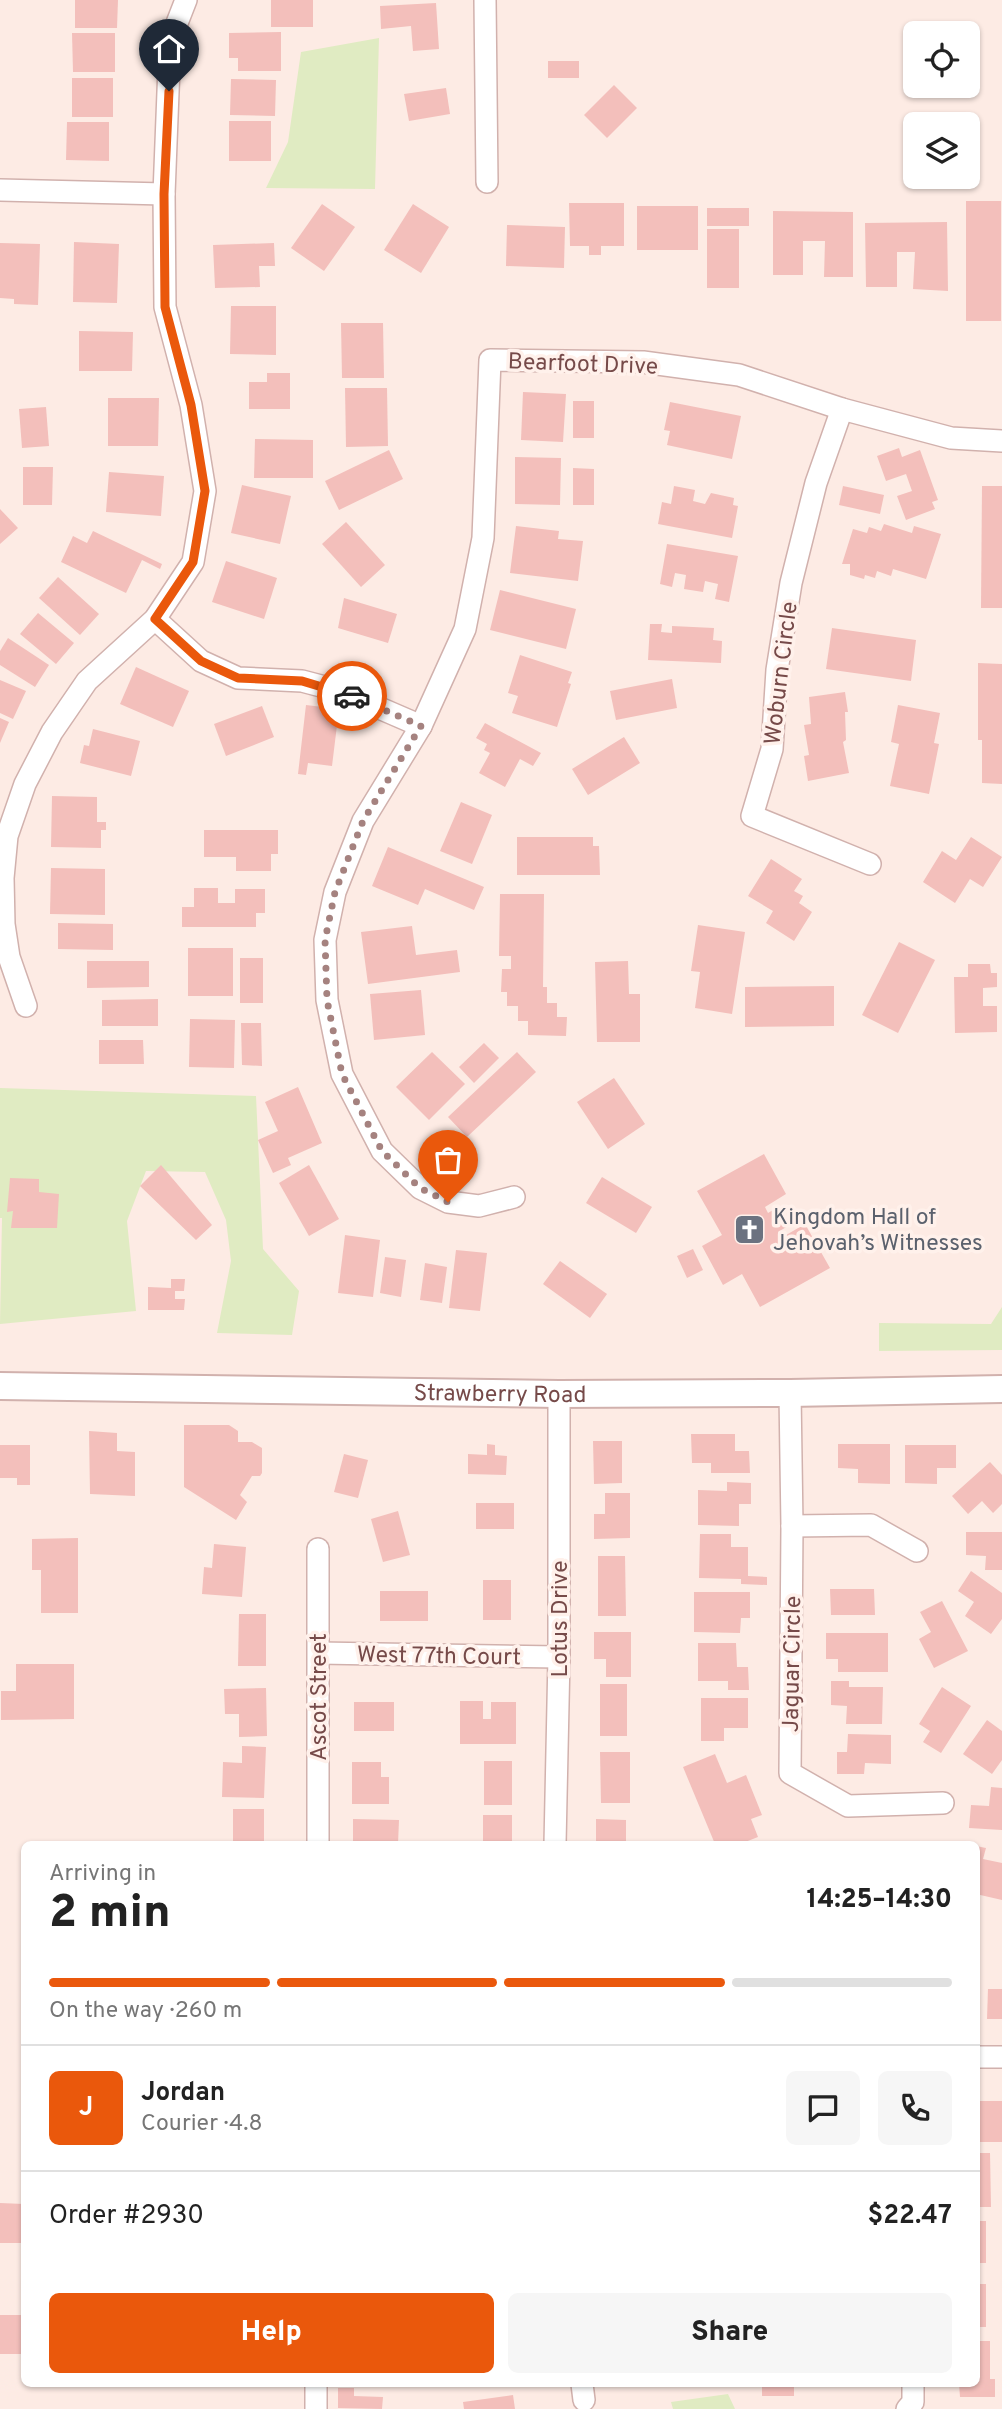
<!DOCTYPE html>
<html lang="en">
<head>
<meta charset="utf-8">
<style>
	:root { --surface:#fff; --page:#f6f6f6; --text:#222; --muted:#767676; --line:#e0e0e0; --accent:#ea580c }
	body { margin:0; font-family:Overpass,sans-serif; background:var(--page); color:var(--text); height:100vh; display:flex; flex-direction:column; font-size:26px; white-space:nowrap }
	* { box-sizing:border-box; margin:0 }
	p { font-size:23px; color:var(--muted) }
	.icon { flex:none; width:38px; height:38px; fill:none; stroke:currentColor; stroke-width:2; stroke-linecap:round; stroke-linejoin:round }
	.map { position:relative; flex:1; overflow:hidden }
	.drawer { position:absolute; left:21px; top:1841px; width:959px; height:546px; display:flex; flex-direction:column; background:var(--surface); border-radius:10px; box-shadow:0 2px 5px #0004 }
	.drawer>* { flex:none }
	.tools { position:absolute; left:903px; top:21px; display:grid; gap:14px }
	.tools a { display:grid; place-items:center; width:77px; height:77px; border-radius:10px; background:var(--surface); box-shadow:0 2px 5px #0004; font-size:35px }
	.pin { position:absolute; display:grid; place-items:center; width:60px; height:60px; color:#fff; margin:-72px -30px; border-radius:50% 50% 50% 0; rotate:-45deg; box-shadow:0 0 7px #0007 }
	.pin .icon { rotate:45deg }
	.courier { position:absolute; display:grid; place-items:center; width:70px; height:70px; margin:-35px; border:5px solid #ea580c; border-radius:50%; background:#fff; color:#222; box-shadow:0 2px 9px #0007 }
	.overview em { font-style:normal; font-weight:800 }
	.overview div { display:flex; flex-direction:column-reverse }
	.overview { display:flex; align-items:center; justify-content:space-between; height:119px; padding:0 28px }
	h1 { font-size:46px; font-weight:800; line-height:52px }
	.bar { display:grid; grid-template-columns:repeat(4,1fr); gap:10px 7px; align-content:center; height:84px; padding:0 28px }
	.bar i { height:9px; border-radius:5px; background:var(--line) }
	.bar .active { background:var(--accent) }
	.bar p { grid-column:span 4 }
	.line { display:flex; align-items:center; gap:18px; padding:0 28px; border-top:2px solid var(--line) }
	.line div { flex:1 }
	.round { display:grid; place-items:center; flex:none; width:74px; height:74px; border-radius:10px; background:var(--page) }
	.action { display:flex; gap:14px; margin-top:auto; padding:14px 28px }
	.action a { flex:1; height:80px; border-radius:10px; background:var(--accent); color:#fff; font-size:28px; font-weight:800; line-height:80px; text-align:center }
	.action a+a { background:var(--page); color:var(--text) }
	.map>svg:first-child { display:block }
</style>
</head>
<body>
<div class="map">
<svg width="1002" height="2409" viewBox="0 0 1002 2409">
	<rect width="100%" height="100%" fill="#fdebe4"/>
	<g fill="#e0ebc2">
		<path d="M379,38l-4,151 -109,-1 22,-46 13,-90z"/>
		<path d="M0,1088l256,8 7,153 36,42 -7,44 -75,-2 14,-72 -5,-41 -21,-48 -59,-1 -19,50 9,90 -136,13 2,-106h-2z"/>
		<path d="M1002,1307v43l-123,1v-28l112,1z"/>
		<path d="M728,2394l7,15h-62l-2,-7z"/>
	</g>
	<g fill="#f3bfbb">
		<path d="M75,0h43l-1,28h-42z"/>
		<rect x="271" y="0" width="42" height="27"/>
		<path d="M436,3l3,46 -26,2 -2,-25 -30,3 -1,-23z"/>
		<path d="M281,32v39h-43v-13h-9v-25z"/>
		<path d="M72,33h43v39h-42z"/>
		<rect x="548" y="61" width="31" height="17"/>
		<rect x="72" y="78" width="41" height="39"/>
		<path d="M231,79l45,1 -1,36 -45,-1z"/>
		<path d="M614,85l23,23 -30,30 -23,-23z"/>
		<path d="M446,88l4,26 -41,7 -5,-27z"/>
		<rect x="229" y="121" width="42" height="40"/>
		<path d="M67,122h42v39l-43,-1z"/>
		<rect x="966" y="201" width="35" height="120"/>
		<path d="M569,203h55v43h-23v9h-12v-9h-19z"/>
		<path d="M322,204l33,23 -31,44 -33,-23z"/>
		<path d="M413,204l36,23 -28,46 -37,-23z"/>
		<rect x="637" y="206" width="61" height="44"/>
		<rect x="707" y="208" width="42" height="18"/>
		<path d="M773,211l80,1v65h-29l1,-36h-22v34h-30z"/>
		<path d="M947,222l1,69 -35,-2 2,-37h-18v35h-31l-1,-64z"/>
		<path d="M507,225l58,2 -1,41 -58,-2z"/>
		<rect x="707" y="229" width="32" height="59"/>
		<path d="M74,242l45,2 -2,59 -44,-1z"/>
		<path d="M0,243l40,1 -2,61 -24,-1v-5l-14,-1z"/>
		<path d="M274,243l1,23h-16l1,21 -45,1 -2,-43z"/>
		<path d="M231,306h45v49l-46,-1z"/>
		<path d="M341,323h42l1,55h-42z"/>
		<path d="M79,331l54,1 -1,39h-53z"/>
		<path d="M267,373h23v36h-41v-27h18z"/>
		<path d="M345,388h42l1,58 -42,1z"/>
		<path d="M523,392l43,2 -3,48 -42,-2z"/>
		<path d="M108,398h51l-1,48h-50z"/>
		<rect x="573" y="401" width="21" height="37"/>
		<path d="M670,402l71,14 -9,43 -65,-14 3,-14 -6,-1z"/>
		<path d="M46,407l3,39 -27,2 -3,-39z"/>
		<path d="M255,439l58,1v38h-59z"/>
		<path d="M899,448l3,9 18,-7 18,50 -6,2 3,7 -29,11 -9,-24 15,-5 -6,-17 -20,7 -9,-25z"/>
		<path d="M389,450l14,29 -64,31 -14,-29z"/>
		<path d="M515,457l46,1 -1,47 -45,-1z"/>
		<path d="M23,467h30l-1,38h-29z"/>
		<path d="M573,468l21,1v36h-21z"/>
		<path d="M109,472l55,4 -3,40 -55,-4z"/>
		<path d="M242,485l49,11 -11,48 -49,-11z"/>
		<path d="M674,486l21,4 -2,11 12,3 6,-11 23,5 -1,7 5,1 -6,32 -74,-14 4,-22 9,2z"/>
		<path d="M843,486l41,9 -4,19 -41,-9z"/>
		<path d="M982,486h20v122h-21z"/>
		<path d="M0,509l18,19 -18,16z"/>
		<path d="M346,522l39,43 -24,22 -39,-43z"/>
		<path d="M884,524l28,9 2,-7 27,8 -15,45 -33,-10 -2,7 -14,-5 -2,7 -10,-3 -1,4 -14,-4v-11h-8l11,-35 14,4 2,-6 12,4z"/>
		<path d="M516,526l43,5 -1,8 25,2 -5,40 -68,-8z"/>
		<path d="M93,531l69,33 -2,5 -18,-9 -16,33 -65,-31 12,-26 14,7z"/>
		<path d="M667,544l71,12 -9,46 -14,-3 3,-15 -13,-3 -2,11 -19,-3 2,-14 -11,-2 -3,14 -12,-3z"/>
		<path d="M226,561l51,17 -13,41 -52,-17z"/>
		<path d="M58,577l41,37 -19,21 -41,-37z"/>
		<path d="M500,590l76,19 -10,40 -76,-19z"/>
		<path d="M344,598l53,16 -9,29 -50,-15z"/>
		<path d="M38,613l36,30 -18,21 -36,-30z"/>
		<path d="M650,624h12l-1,8 11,1v-7l42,2 -1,12 9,1 -1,22 -73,-3z"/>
		<path d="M832,628l84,12 -5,41 -85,-12z"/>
		<path d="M8,638l41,27 -14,22 -35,-22v-14z"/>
		<path d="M520,655l52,17 -4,11 3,1 -14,43 -45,-14 6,-17 -10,-3z"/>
		<path d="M978,663l24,1v120l-20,-1v-43h-4z"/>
		<path d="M136,667l53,24 -16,36 -53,-23z"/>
		<path d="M672,679l5,29 -61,12 -6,-29z"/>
		<path d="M0,680l26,11 -13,28 -13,-6z"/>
		<path d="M845,692l3,20h-3l1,28 -3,2 6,31 -41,8 -4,-25 5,-1 -5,-30 7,-1 -2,-27z"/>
		<path d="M306,705l33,4 -7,57 -24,-3 -2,12 -8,-1z"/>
		<path d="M898,705l42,8 -6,30 5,1 -10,50 -39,-8 9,-42 -8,-2z"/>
		<path d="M262,706l12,31 -48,19 -12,-32z"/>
		<path d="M0,718l9,4 -9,21z"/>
		<path d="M485,723l56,30 -8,13 -13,-7 -15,28 -26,-14 11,-20 -6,-3 3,-6 -11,-6z"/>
		<path d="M93,729l47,12 -9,35 -51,-13 4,-18 5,1z"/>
		<path d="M624,737l16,26 -52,32 -16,-26z"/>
		<path d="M52,796l45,1v25h9v8h-5v18l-50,-1z"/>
		<path d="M461,802l31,13 -20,49 -32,-13z"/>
		<path d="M204,830h74v24h-7v17h-35v-14h-32z"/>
		<path d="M517,837h76v9h6l1,29h-83z"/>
		<path d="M971,837l31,20 -19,30 -13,-8 -15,24 -32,-21 19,-31 14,9z"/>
		<path d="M388,847l96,40 -10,23 -49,-21 -7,16 -46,-19z"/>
		<path d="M771,859l31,20 -8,12 9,5 -4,7 13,9 -18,29 -28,-18 7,-12 -25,-15z"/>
		<path d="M51,868l54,1v46l-55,-1z"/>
		<path d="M194,888h24v15h17v-14h30v24h-9v14h-74v-20h12z"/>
		<path d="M500,894h44l-1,93h4v16h10v14h10l-1,19 -38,-1v-14h-10v-15h-11v-14h-6l1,-23h9v-13h-12z"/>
		<path d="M58,923l55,1v26l-55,-1z"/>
		<path d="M698,925l47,7 -13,82 -37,-6 5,-36 -9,-1z"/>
		<path d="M412,926l4,29 41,-5 3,22 -92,12 -7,-52z"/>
		<path d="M899,942l36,18 -37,73 -36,-18z"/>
		<rect x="188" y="948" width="45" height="48"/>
		<rect x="240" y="958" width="23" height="45"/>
		<path d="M87,961h62v26l-62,1z"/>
		<path d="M628,961l1,33h11v48h-43l-2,-80z"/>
		<path d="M968,964h22l1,9h6v14l-14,1v18h14v26l-42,1 -1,-56h14z"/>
		<path d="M834,986v40l-89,1v-40z"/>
		<path d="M421,990l4,45 -51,5 -4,-46z"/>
		<path d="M158,999v27h-56v-26z"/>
		<path d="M190,1019l45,1 -1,48 -45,-1z"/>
		<path d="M241,1023h20l1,43 -20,-1z"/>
		<path d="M99,1040h44l1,24h-45z"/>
		<path d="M484,1043l15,15 -25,25 -15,-16z"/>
		<path d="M432,1052l33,32 -36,36 -33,-33z"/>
		<path d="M517,1052l19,20 -69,65 -19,-20z"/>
		<path d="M614,1078l31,46 -37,25 -31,-47z"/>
		<path d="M298,1087l24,56 -34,15 3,7 -18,8 -15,-33 20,-9 -13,-29z"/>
		<path d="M764,1154l22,40 -21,13 3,6 10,-6 10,19 -10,6 3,6 24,-14 25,44 -70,39 -18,-33 -19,11 -21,-39 20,-11 -25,-44z"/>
		<path d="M161,1165l51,60 -16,15 -56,-54z"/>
		<path d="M309,1165l30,54 -30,17 -30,-53z"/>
		<path d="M602,1177l50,30 -16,26 -50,-30z"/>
		<path d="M10,1178l29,1v13l20,2 -2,34h-46l2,-17 -6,1z"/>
		<path d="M345,1235l35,5 -7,57 -35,-4z"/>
		<path d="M693,1249l10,21 -16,8 -10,-22z"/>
		<path d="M456,1250l31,3 -7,58 -31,-3z"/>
		<path d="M385,1257l21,3 -5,37 -21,-4z"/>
		<path d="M560,1261l47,33 -17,24 -47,-34z"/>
		<path d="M425,1263l22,4 -5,36 -22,-3z"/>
		<path d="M171,1279h14l-1,12h-9v8h10l-1,11h-36v-23l23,1z"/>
		<path d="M184,1425h45l9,6v11h14l10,6v25l-2,3h-8l-12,19 7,7 -11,18 -52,-33z"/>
		<path d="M89,1431l28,2v18l18,1v44l-45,-2z"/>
		<path d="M691,1434h44v17h14l1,22h-39v-10h-19z"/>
		<path d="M593,1441h29v42l-28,1z"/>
		<path d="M487,1444l8,1v10l12,1 -1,19 -38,-1v-20l19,1z"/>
		<path d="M838,1444h52v40l-32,-1v-14l-20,-1z"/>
		<path d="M0,1445h30v40h-13v-7h-17z"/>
		<path d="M905,1445h51v23h-19v16l-32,-1z"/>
		<path d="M344,1454l24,6 -10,38 -24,-6z"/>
		<path d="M990,1462l12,13v29l-9,9 -11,-12 -14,13 -16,-18z"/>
		<path d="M727,1482l24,1v21h-12v22l-41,-1v-35l29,1z"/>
		<path d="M605,1493h25v45l-36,1v-25h11z"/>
		<rect x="476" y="1503" width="38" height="26"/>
		<path d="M398,1511l12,44 -27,7 -12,-43z"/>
		<path d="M966,1532h36v38h-17l1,-14 -20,-1z"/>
		<path d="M700,1534h31v13h17v29l19,1v8l-26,-1v-5l-42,-1z"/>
		<path d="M78,1538v75h-37v-43h-9v-31z"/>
		<path d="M214,1544l32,3 -4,50 -40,-3 2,-27 8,1z"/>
		<path d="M598,1556h27l1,60h-28z"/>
		<path d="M971,1571l31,22v26l-11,15 -26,-18 9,-14 -16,-11z"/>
		<rect x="483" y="1580" width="28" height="40"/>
		<path d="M830,1589h44l1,26h-44z"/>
		<rect x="380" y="1591" width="48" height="30"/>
		<path d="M694,1592h56v26h-9l-1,15 -46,-1z"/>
		<path d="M942,1601l26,50 -34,17 -15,-29 12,-7 -11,-20z"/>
		<path d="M239,1614h27v52h-28z"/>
		<path d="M594,1632h37v45h-25v-18h-12z"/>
		<path d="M826,1633h62v39h-50v-13h-12z"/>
		<path d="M698,1643h38l1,24h11l1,23h-21v-9h-30z"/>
		<path d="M16,1664h58v55l-73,1v-29h15z"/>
		<path d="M831,1681h18v6h34l-1,37h-36l1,-18 -16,-1z"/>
		<rect x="600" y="1684" width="27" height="52"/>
		<path d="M942,1687l29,19 -30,47 -18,-11 7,-11 -11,-7z"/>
		<path d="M266,1688l1,48 -28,1v-23h-14l-1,-25z"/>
		<path d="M701,1698h47v30h-24v13h-23z"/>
		<path d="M460,1701h23v18h8v-17h25v42h-56z"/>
		<rect x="354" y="1702" width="40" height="29"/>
		<path d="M987,1720l15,11v29l-10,14 -29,-20z"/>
		<path d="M848,1734l43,1v29l-26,-1 -1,11h-27v-22h10z"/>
		<path d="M242,1746l24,1 -2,51 -42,-1 1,-35 19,1z"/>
		<path d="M600,1752h30v51h-29z"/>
		<path d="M715,1754l12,29 19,-8 16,40 -11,4 7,18 -18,7h-25l-32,-77z"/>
		<rect x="484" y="1761" width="28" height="44"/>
		<path d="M352,1762h29v15h8v27h-37z"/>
		<path d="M991,1787l11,1v42l-33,-2 2,-23 18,1z"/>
		<rect x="233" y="1809" width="31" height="35"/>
		<rect x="483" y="1815" width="29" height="29"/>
		<path d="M353,1819l46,1 -1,24 -45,-2z"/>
		<path d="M596,1819l30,1v24h-30z"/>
		<path d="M976,1846l10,2 -3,11 19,4v37l-26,-6z"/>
		<path d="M988,1989h14v30h-15z"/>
		<rect x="976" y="2101" width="26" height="41"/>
		<path d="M976,2153h14l1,54h-15z"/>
		<path d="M0,2203l24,1v39h-24z"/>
		<rect x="976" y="2221" width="10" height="42"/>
		<rect x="976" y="2284" width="10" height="43"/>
		<path d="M0,2315h24l-2,39h-22z"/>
		<path d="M976,2341h14v38h5v18h-35l-1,-13h17z"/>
		<rect x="762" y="2384" width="32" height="12"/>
		<path d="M338,2388h16v8l29,1 -1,12 -44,-1z"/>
		<path d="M513,2395l2,14h-51l-1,-7z"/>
	</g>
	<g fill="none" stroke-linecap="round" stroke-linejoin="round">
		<defs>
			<g id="minor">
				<path d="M485,0l2,182"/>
				<path d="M0,190l164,4"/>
				<path d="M842,409l-26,74 -25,100 -14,87 -5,79 -20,67 118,48"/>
				<path d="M155,619l46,42 37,17 64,3 38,10 81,35"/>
				<path d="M26,1006l-17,-49 -5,-33 -1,-46 4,-42 18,-52 27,-52 35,-51 68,-62 38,-57 12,-71 -14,-86 -26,-98 -1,-113 6,-153 16,-41"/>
				<path d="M514,1197l-35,9 -31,-4 -28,-14 -38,-37 -40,-77 -15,-74 -2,-60 10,-48 28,-71 58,-95 44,-97 18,-91 7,-178 153,2 96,13 103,34 109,29 51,3"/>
				<path d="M790,1393l2,133 -2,247 58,33 95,-3"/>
				<path d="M792,1526l79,-1 46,26"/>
				<path d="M319,1653l240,4"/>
				<path d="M318,1844v-295"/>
				<path d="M555,1844l4,-187v-263"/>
				<path d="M976,2057h26"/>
				<path d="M582,2384l2,16"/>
				<path d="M316,2409v-25"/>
				<path d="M907,2409l6,-7v-18"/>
			</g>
			<g id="tertiary">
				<path id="s1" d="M0,1386l559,8 231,-1 212,-4"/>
			</g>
		</defs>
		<use href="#minor" stroke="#d1b1ad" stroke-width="24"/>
		<use href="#tertiary" stroke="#d1b1ad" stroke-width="30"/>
		<use href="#minor" stroke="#fff" stroke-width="21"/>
		<use href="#tertiary" stroke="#fff" stroke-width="26"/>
	</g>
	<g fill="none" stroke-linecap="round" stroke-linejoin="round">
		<path stroke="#a5827f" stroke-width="7" stroke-dasharray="0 12.6" d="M352,696l69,30 -58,95 -28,71 -10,48 2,60 15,74 40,77 38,37 28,14"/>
		<path stroke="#ea580c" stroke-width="9" d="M169,91l-5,103 1,113 26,98 14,86 -12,71 -38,57 46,42 37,17 64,3 50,15"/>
	</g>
	<defs>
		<symbol id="church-square" viewBox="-11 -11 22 22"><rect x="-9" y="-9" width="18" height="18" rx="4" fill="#6b7280" stroke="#fff1eb"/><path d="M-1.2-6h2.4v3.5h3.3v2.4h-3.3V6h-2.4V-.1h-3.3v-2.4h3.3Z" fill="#fff"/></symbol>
	</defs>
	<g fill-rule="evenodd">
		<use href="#church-square" x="732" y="1212" width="35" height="35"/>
	</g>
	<g text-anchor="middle" stroke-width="7" stroke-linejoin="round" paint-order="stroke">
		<g font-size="23" fill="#764a49" stroke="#fff1eb">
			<text transform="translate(583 363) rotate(2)" y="8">Bearfoot Drive</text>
			<text transform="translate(780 673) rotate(-83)" y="8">Woburn Circle</text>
			<text dy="8" stroke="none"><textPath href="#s1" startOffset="500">Strawberry Road</textPath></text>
			<text transform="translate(559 1619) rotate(-90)" y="8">Lotus Drive</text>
			<text transform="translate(439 1655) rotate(1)" y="8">West 77th Court</text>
			<text transform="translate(791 1664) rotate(-89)" y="8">Jaguar Circle</text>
			<text transform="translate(318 1697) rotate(-90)" y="8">Ascot Street</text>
		</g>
		<g font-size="23" fill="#5b616d" stroke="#fff1eb" text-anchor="start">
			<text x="773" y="1224">Kingdom Hall of<tspan x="773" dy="26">Jehovah’s Witnesses</tspan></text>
		</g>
	</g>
</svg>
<div class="tools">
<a><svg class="icon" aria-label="locate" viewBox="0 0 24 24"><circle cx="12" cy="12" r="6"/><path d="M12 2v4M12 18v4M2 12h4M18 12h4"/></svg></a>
<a><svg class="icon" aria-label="layers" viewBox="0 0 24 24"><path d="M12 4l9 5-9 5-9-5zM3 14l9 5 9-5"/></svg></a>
</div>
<div class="pin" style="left:448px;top:1202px;background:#ea580c"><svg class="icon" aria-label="bag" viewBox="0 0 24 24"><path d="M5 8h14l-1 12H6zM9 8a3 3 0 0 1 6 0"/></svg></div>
<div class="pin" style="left:169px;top:91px;background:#1f2937"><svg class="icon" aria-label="home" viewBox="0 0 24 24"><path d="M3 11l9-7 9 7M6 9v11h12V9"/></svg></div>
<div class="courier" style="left:352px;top:696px"><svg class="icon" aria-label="car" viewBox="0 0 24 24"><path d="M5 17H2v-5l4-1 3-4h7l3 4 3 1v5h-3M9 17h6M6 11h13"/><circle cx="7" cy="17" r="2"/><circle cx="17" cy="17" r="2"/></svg></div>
<section class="drawer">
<div class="overview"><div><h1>2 min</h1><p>Arriving in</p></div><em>14:25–14:30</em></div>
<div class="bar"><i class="active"></i><i class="active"></i><i class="active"></i><i></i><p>On the way · 260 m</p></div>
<div class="line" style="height:126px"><b class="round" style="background:var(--accent);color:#fff">J</b><div><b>Jordan</b><p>Courier · 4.8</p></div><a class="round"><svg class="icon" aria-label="chat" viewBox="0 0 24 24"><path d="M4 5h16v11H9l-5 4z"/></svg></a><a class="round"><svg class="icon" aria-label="phone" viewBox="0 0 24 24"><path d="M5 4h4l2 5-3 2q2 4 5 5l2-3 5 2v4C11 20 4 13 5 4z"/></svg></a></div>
<div class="line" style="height:91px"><div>Order #2930</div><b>$22.47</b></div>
<div class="action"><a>Help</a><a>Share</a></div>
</section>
</div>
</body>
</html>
